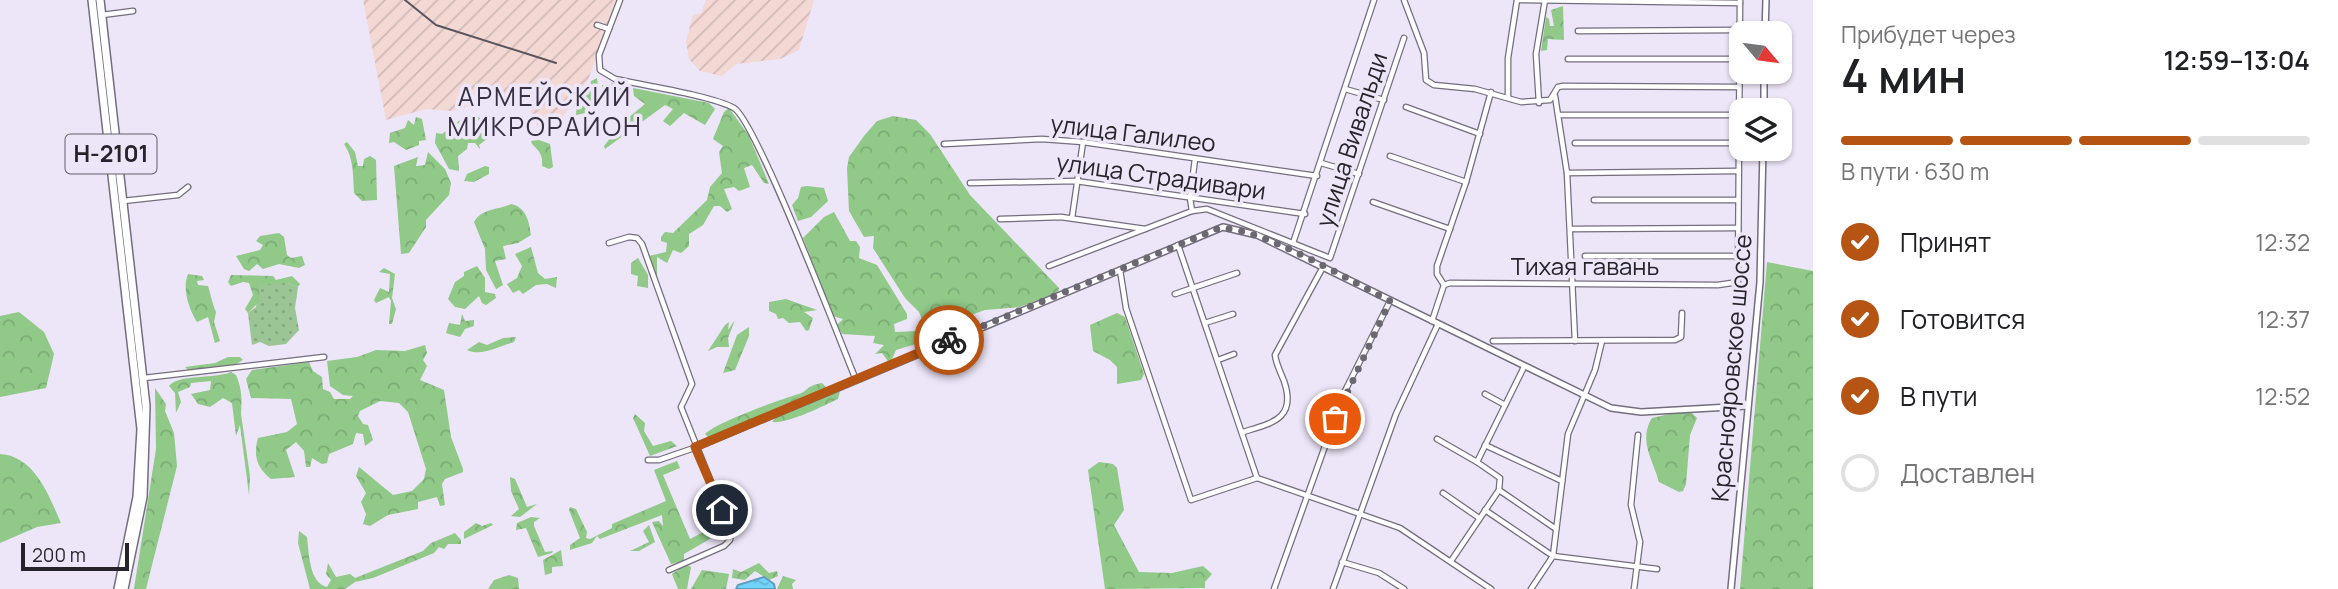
<!DOCTYPE html>
<html lang="ru">
<head>
<meta charset="utf-8">
<style>
	:root { --surface:#fff; --page:#f2f2f2; --text:#202124; --muted:#757577; --line:#e0e0e0; --accent:#b55413 }
	body { margin:0; font-family:Manrope,sans-serif; background:var(--page); color:var(--text); height:100vh; display:flex; flex-direction:column; font-size:26px; white-space:nowrap }
	* { box-sizing:border-box; margin:0 }
	p { font-size:23px; color:var(--muted) }
	.icon { flex:none; width:38px; height:38px; fill:none; stroke:currentColor; stroke-width:2; stroke-linecap:round; stroke-linejoin:round }
	.map { position:relative; flex:1; overflow:hidden }
	.details { display:flex; flex-direction:column; background:var(--surface); width:525px }
	.details>* { flex:none }
	.needle { width:46px; rotate:119deg }
	.controls { position:absolute; left:1729px; top:21px; display:grid; gap:14px }
	.controls a { display:grid; place-items:center; width:63px; height:63px; border-radius:14px; background:var(--surface); box-shadow:0 2px 5px #0004; font-size:35px }
	.scale { position:absolute; left:21px; bottom:18px; width:108px; box-sizing:border-box; padding-left:7px; border:4px solid #26242a; border-top:0; font-size:19px; line-height:24px; white-space:nowrap; color:#26242a; -webkit-text-stroke:5px #ede5f8; paint-order:stroke }
	.pin { position:absolute; display:grid; place-items:center; width:60px; height:60px; color:#fff; margin:-30px; border:4px solid #fff; border-radius:50%; box-shadow:0 2px 7px #0007 }
	.courier { position:absolute; display:grid; place-items:center; width:70px; height:70px; margin:-35px; border:5px solid #b55413; border-radius:50%; background:#fff; color:#222; box-shadow:0 2px 9px #0007 }
	.summary em { font-style:normal; font-weight:600 }
	.summary div { display:flex; flex-direction:column-reverse }
	.summary { display:flex; align-items:center; justify-content:space-between; height:119px; padding:0 28px }
	h1 { font-size:46px; font-weight:600; line-height:52px }
	.bar { display:grid; grid-template-columns:repeat(4,1fr); gap:10px 7px; align-content:center; height:84px; padding:0 28px }
	.bar i { height:9px; border-radius:5px; background:var(--line) }
	.bar .active { background:var(--accent) }
	.bar p { grid-column:span 4 }
	ol { padding:0 28px; list-style:none }
	li { display:flex; align-items:center; gap:21px; height:77px }
	li p { margin-inline-start:auto }
	li .icon { padding:7px; border-radius:50%; background:var(--accent); color:#fff; stroke-width:4 }
	li:last-child { color:var(--muted) }
	li i { width:38px; height:38px; border:4px solid var(--line); border-radius:50% }
	main { display:flex; flex:1; min-height:0 }
	.map>svg:first-child { display:block }
</style>
</head>
<body>
<main>
<div class="map">
<svg width="1813" height="589" viewBox="0 0 1813 589">
	<defs>
		<pattern id="industrial-furrows" width="10" height="10" patternUnits="userSpaceOnUse" patternTransform="scale(1.75)"><rect width="10" height="10" fill="#f3d8d4"/><path d="M-1 1l2-2M0 10L10 0M9 11l2-2" fill="none" stroke="#d0b9b6"/></pattern>
		<pattern id="grass-dots" width="8" height="8" patternUnits="userSpaceOnUse" patternTransform="scale(1.75)"><rect width="8" height="8" fill="#9bc595"/><path d="M2 2h.1M6 6h.1" fill="none" stroke="#85a981" stroke-width="1.8" stroke-linecap="round"/></pattern>
		<pattern id="forest-crowns" width="20" height="18" patternUnits="userSpaceOnUse" patternTransform="scale(1.75)"><rect width="20" height="18" fill="#90c988"/><path d="M2 6a3 3 0 1 1 6 0M12 15a3 3 0 1 1 6 0" fill="none" stroke="#7cac76"/></pattern>
		<pattern id="water-ripples" width="26" height="14" patternUnits="userSpaceOnUse" patternTransform="scale(1.75)"><rect width="26" height="14" fill="#71d2fb"/><path d="M2 4q2-2 4 0t4 0M15 11q2-2 4 0t4 0" fill="none" stroke="#62b4d7"/></pattern>
	</defs>
	<rect width="100%" height="100%" fill="#ede5f8"/>
	<g fill="url(#industrial-furrows)">
		<path d="M363,0h255l-30,80 -26,38 -25,8 -14,-34 -72,19 -25,-2 -40,11z"/>
		<path d="M706,0h108l-15,50 -19,9 -44,5 -14,12 -22,-5 -11,-12 -3,-18 7,-26 8,-2z"/>
	</g>
	<path fill="url(#grass-dots)" d="M270,282l17,1 11,4 -3,21 4,22 -13,14 -17,2 -9,-4 -8,3 -4,-32 8,-6 3,-22z"/>
	<g fill="url(#forest-crowns)">
		<path d="M1563,6l1,34 -16,-1 -1,11 -6,1 5,-34 3,2 1,7h4l-3,-16z"/>
		<path d="M597,78l3,23 -4,10 -20,4 1,-16 12,-5 2,-13z"/>
		<path d="M612,83l9,2 3,7 -7,10 -11,4 5,-10 -9,-5v-6l6,1z"/>
		<path d="M633,88l76,15 6,6 -10,16 -21,-12 -14,13 -7,-5 10,-12 -8,-4 -60,44 -1,-3 18,-23 23,-19 -11,-8z"/>
		<path d="M729,108l20,28 20,48 -5,-1 -12,-18 -8,3 6,19 -11,4 -5,-4 -10,2 8,20 -5,3 -7,-6h-6l-11,19 -14,9v12l-8,7 -8,-3 -6,13 -10,-6v21l-8,-22 17,-4 1,-9 -6,-2v-4l4,-5 8,1 34,-33 3,-13 12,-14 -3,-21 4,-6 -10,-7 11,-27z"/>
		<path d="M477,116l12,8 -2,8 5,-4 3,5 -16,12 1,4 -5,-6h-7l-1,6 -9,7 1,15 -10,-2 -14,-26 1,-10 6,1 18,-14 12,4z"/>
		<path d="M893,116l23,4 14,14 40,61 89,93 -1,5 -38,14 -35,3 -17,6 -37,20 -3,-2 -9,-22 -14,-14 -32,-50 1,-12 -10,1 -15,-26 -2,-43 2,-11 15,-21 13,-15z"/>
		<path d="M416,117l6,2 4,21 -7,1v4l-13,5 -12,-8 -5,1 1,-10 15,-5 3,-8 6,5z"/>
		<path d="M539,140l11,4 3,23 -4,2 -7,-3c1,-11 -2,-14 -10,-22l-1,-3z"/>
		<path d="M347,142l8,10 3,14h5l1,-7 6,-3 6,4 1,40 -15,1 -8,-8c-1,-16 0,-35 -10,-49z"/>
		<path d="M428,152l17,17 6,14 -2,12 -23,25v7l-17,26 -8,1 -7,-88 24,-9 -2,9 9,-1z"/>
		<path d="M485,166l4,1v7l-15,8 -10,-1 3,-7z"/>
		<path d="M807,186l17,2 4,13 -17,16 -13,4 -6,-16 6,-7 3,-11z"/>
		<path d="M511,204c15,3 18,17 20,31l-13,8 -15,3 3,13 -11,2 8,24 -7,4 -10,-19 -1,-21 -11,-27c8,-14 24,-12 37,-18z"/>
		<path d="M834,212l16,29h6l4,6 -1,11 18,7 30,49v5l-13,5 1,8 23,-1 2,5 -4,8 -20,6 -6,14 -8,-11 -7,1 9,-9 -11,-2 2,-7 -33,-2 -5,-9 6,-6 -10,-3 -30,-78 21,-21z"/>
		<path d="M279,233l5,4 3,18 4,3 11,-2 3,9 -6,3 -20,-4 -16,5 -6,-5 -8,7 -5,-2 -8,-13 24,-6 3,-5 -7,-4 4,-5z"/>
		<path d="M531,247l7,26 7,6 12,-2 -1,11 -9,-4 -11,1 -13,9 -4,-4 -6,3 -6,-9 10,-6 5,-12 -7,-12z"/>
		<path d="M638,258l10,17v13l-11,-2 1,-10 -7,-2v-11z"/>
		<path d="M1767,262l46,9v318h-73z"/>
		<path d="M477,266l8,12v14l10,2 1,4 -10,7 -4,-2 -3,-7 -14,13 -10,-2 -7,-8 7,-17 9,-6v-4z"/>
		<path d="M384,268l11,6 -3,24 4,11 -4,15h-3l2,-23 -2,-4 -13,6 -2,-3 6,-12 9,4 1,-18 -11,-2z"/>
		<path d="M188,274l14,2 2,4 -7,1 1,4 10,1c2,6 5,20 8,26l-2,10 6,19 -5,2 -7,-26 -11,5c-8,-13 -15,-33 -9,-48z"/>
		<path d="M231,275l42,1 3,4 16,-4 8,8 -2,3 -11,-4 -28,2v17l-11,11 -3,-4 8,-14 -4,-12 -6,-1 -12,4 -3,-4z"/>
		<path d="M786,299l31,11 -13,2 9,6 -4,12 -3,1 -6,-9 -11,1 -6,-5 -5,1 -2,-5 -7,-3v-9z"/>
		<path d="M19,312l25,20 10,22 -8,34 -46,9v-81z"/>
		<path d="M1117,313l8,4 19,57 -3,6 -24,4v-17l-7,-7 -17,-9 -3,-26z"/>
		<path d="M462,314l3,7 9,-1v6l-9,3 -5,8 -14,-4 3,-10 11,2z"/>
		<path d="M735,320l-7,18 1,9h-12l-9,4 17,-26 4,-3 -1,8z"/>
		<path d="M749,327v9l-14,34 -12,3 14,-38z"/>
		<path d="M516,337l-2,5c-14,4 -33,15 -47,8l12,-8 8,3 16,-7z"/>
		<path d="M425,345l2,8 -4,7 4,6 -7,14 24,10 7,47 12,32v3l-18,7 -3,5 3,21 -5,1 -3,-9 -19,5v7l-30,6 -18,11 -7,-2 3,-10 -5,-12 5,-9 -10,-17 3,-9 34,28 19,-4 12,-12 2,-10 -18,-57 -9,-9 -19,-2 -20,10 -2,5 5,8 5,1 5,15 -8,6 -2,-12 -7,-1 -3,11 -24,10 -2,9 -5,1 -10,-6 -2,9h-4l-2,-16 -8,-9 -10,8 9,27 -24,2c-14,-11 -18,-23 -13,-41l29,-6 10,-8 -6,-25 -40,-1 -5,-19 6,-9 57,-8 4,9 9,6 1,12 7,3 4,7h16l3,-3 -10,-1 -13,-9 -3,-25 30,-4 19,-7 29,1z"/>
		<path d="M228,357h12l3,3 -12,7 -40,6 -6,-6 30,-4z"/>
		<path d="M231,372l5,3c6,14 6,24 5,39l9,62 -1,19 -9,-70 -4,11 -4,-33 -9,-5 -13,9 -12,-3 -7,-10 19,-4 1,-9 -20,2 -1,4 -12,5 3,10 -5,11 -1,-20 -6,-7c9,-12 47,-7 62,-14z"/>
		<path d="M822,383l4,4 -4,6h-9l-104,45 -4,-4c10,-11 76,-35 94,-40 9,-3 7,-8 23,-11z"/>
		<path d="M155,388l11,16 -1,7 9,22 3,33 -31,123h-12l22,-140z"/>
		<path d="M840,391l-2,8c-15,7 -50,25 -66,23l7,-8z"/>
		<path d="M1674,413h18l5,5 -7,17 -4,49 -3,7 -4,1 -20,-10c-6,-22 -21,-42 -7,-64z"/>
		<path d="M635,414l10,9 -1,8 9,15 18,-5 6,5 -27,10 -17,-38z"/>
		<path d="M0,454c35,2 49,42 61,69l-24,4 -37,16z"/>
		<path d="M677,461l3,7 -17,7 27,64 27,-14 3,8 -36,21v7l-13,3 -19,-42 7,-1 4,5 -1,-11 -62,24 -3,-3 -5,7 -22,7v-5l10,-7 -11,-28 1,-3 6,2 11,23 -1,6 4,1 22,-11v-4l54,-23 -12,-31z"/>
		<path d="M1099,462l14,2 4,4 7,42 -10,15 25,47 33,1 31,-7 9,8 -7,8v6l-100,1 -17,-119z"/>
		<path d="M510,477l5,2 12,28 10,-3 -17,13 -9,-1 8,-7 -8,-18z"/>
		<path d="M531,517l9,1 -6,4v4l11,26 8,-1 -1,2 -14,4 -12,-29 -10,2 1,-7z"/>
		<path d="M476,523l6,3 9,-3 2,2 -29,14v-7z"/>
		<path d="M649,525l6,17 -16,9h-9l19,-9 -6,-11z"/>
		<path d="M299,531l8,6c2,16 2,46 20,50l4,-7 -5,-6 2,-11 8,14 14,-3 5,4 68,-27 8,-8 24,-10 6,7v4h-13l-4,5 -5,-2 -5,6 -61,25 -18,4 -10,7h-35l-12,-46z"/>
		<path d="M561,550l2,16 -11,1v6l-7,2 -2,-15z"/>
		<path d="M759,563l10,10 8,-2 1,5 -9,4 -14,-9 -10,9 -13,-2 1,-9 8,3z"/>
		<path d="M686,564l5,3 -4,22h-9l-6,-15z"/>
		<path d="M702,570l27,4 -3,15h-35z"/>
		<path d="M509,575l9,3 1,11h-31l6,-9z"/>
		<path d="M783,576l13,4 -4,4 1,5h-16z"/>
	</g>
	<path fill="url(#water-ripples)" stroke="#5a9ebc" stroke-width="2" d="M764,577l10,7 1,5h-39l2,-4z"/>
	<g fill="none" stroke-linecap="round" stroke-linejoin="round">
		<defs>
			<g id="minor">
				<path d="M620,0l-21,55 1,15 15,9c27,6 98,17 119,29 22,13 106,233 122,272"/>
				<path d="M1404,0l20,53 2,27 8,5 41,4 46,13 29,-2 8,-13 5,-1 176,1"/>
				<path d="M102,15l31,-4"/>
				<path d="M597,25l12,4"/>
				<path d="M1578,31l161,-1"/>
				<path d="M1568,59h171"/>
				<path d="M1345,89l39,11"/>
				<path d="M1555,96l12,77 8,168"/>
				<path d="M1508,97v-39l9,-58 223,3"/>
				<path d="M1539,103l-3,-49 9,-54"/>
				<path d="M1406,107l74,27"/>
				<path d="M1560,115h178"/>
				<path d="M1575,143h165"/>
				<path d="M944,144l98,-5 41,3 234,34"/>
				<path d="M1390,156l76,26"/>
				<path d="M1321,163l38,11"/>
				<path d="M1567,173l170,-2"/>
				<path d="M970,183l106,-2 229,33"/>
				<path d="M1594,200h144"/>
				<path d="M123,201l55,-6 10,-8"/>
				<path d="M1373,202l77,27"/>
				<path d="M1192,211l-2,-13 5,-39"/>
				<path d="M1072,218l11,-76"/>
				<path d="M1000,219l61,-2 84,12"/>
				<path d="M1571,229l166,-1"/>
				<path d="M609,243l20,-6 8,1 5,6 50,140 -11,23 50,125 -1,8 -6,6 -55,24"/>
				<path d="M1293,243l81,-243"/>
				<path d="M1178,245l79,233 143,50 91,61"/>
				<path d="M1585,256h153"/>
				<path d="M1049,266l143,-55 15,-2 123,49 74,-220"/>
				<path d="M1120,270l6,38 65,192 66,-22"/>
				<path d="M1444,285l-7,-11v-8l29,-84 25,-90"/>
				<path d="M1175,294l62,-21"/>
				<path d="M1432,321l12,-36 6,-2 268,2 20,-3 2,-282"/>
				<path d="M1205,323l28,-9"/>
				<path d="M1493,341l182,-1 6,-3 1,-24"/>
				<path d="M1218,360l16,-6"/>
				<path d="M144,378l180,-21"/>
				<path d="M1485,394l20,11"/>
				<path d="M1243,432c29,-9 54,-13 41,-51 -3,-8 -8,-17 -9,-26l48,-88"/>
				<path d="M1437,439l40,23"/>
				<path d="M1485,445l77,36"/>
				<path d="M648,460h11l35,-12"/>
				<path d="M1499,490l57,39"/>
				<path d="M1443,493l36,25"/>
				<path d="M1485,510l68,46 104,13"/>
				<path d="M1451,561l48,-71 1,-12 -23,-16 47,-95"/>
				<path d="M1342,562l37,11 25,16"/>
				<path d="M1274,589l70,-196 46,-92"/>
				<path d="M1333,589l63,-175 42,-90"/>
				<path d="M1531,589l22,-33 15,-122 27,-64 7,-29"/>
				<path d="M1634,589l6,-47 -9,-37 7,-70"/>
			</g>
			<g id="tertiary">
				<path d="M1765,33l1,-33"/>
				<path d="M1764,110v-38"/>
				<path d="M694,448l529,-221 34,8 354,173 30,4 106,-6"/>
				<path d="M1731,589l29,-307 3,-133"/>
			</g>
			<g id="primary">
				<path d="M92,0l49,429 -4,68 -19,92"/>
				<path d="M100,0l46,406 -3,91 -19,92"/>
			</g>
		</defs>
		<use href="#minor" stroke="#746d7e" stroke-width="7"/>
		<use href="#tertiary" stroke="#746d7e" stroke-width="8"/>
		<use href="#primary" stroke="#746d7e" stroke-width="10"/>
		<use href="#minor" stroke="#fff" stroke-width="4.5"/>
		<use href="#tertiary" stroke="#fff" stroke-width="5"/>
		<use href="#primary" stroke="#fff" stroke-width="7"/>
		<path stroke="#58545e" stroke-width="2" d="M405,0l31,25 120,38"/>
	</g>
	<g fill="none" stroke-linecap="round" stroke-linejoin="round">
		<path stroke="#6c6872" stroke-width="7" stroke-dasharray="0 12.6" d="M949,340l268,-111c35,-7 137,54 173,72l-55,118"/>
		<path stroke="#b55413" stroke-width="9" d="M722,510l-27,-63 254,-107"/>
	</g>
	<g text-anchor="middle" stroke-width="7" stroke-linejoin="round" paint-order="stroke">
		<rect fill="#ede5f8" stroke="#625e68" stroke-width="2" x="65.5" y="134.5" width="91" height="39" rx="5"/>
		<g font-size="23" font-weight="bold" fill="#26242a">
			<text x="111" y="162">Н-2101</text>
		</g>
		<g font-size="24" fill="#26242a" stroke="#ede5f8">
			<text transform="translate(1133 134) rotate(7)" y="8">улица Галилео</text>
			<text transform="translate(1352 140) rotate(-72)" y="8">улица Вивальди</text>
			<text transform="translate(1161 177) rotate(8)" y="8">улица Страдивари</text>
			<text x="1585" y="275">Тихая гавань</text>
			<text transform="translate(1732 368) rotate(-85)" y="8">Краснояровское шоссе</text>
		</g>
		<g font-size="26" letter-spacing="2" fill="#36303f" stroke="#ede5f8">
			<text x="545" y="106">АРМЕЙСКИЙ<tspan x="545" dy="30">МИКРОРАЙОН</tspan></text>
		</g>
	</g>
</svg>
<div class="controls">
<a><svg class="needle" viewBox="-14 -14 28 28"><path d="M0-13l5 13h-10z" fill="#e53935"/><path d="M0 13l5-13h-10z" fill="#757577"/></svg></a>
<a><svg class="icon" aria-label="layers" viewBox="0 0 24 24"><path d="M12 4l9 5-9 5-9-5zM3 14l9 5 9-5"/></svg></a>
</div>
<div class="scale">200 m</div>
<div class="pin" style="left:1335px;top:419px;background:#ea580c"><svg class="icon" aria-label="bag" viewBox="0 0 24 24"><path d="M5 8h14l-1 12H6zM9 8a3 3 0 0 1 6 0"/></svg></div>
<div class="pin" style="left:722px;top:510px;background:#1f2937"><svg class="icon" aria-label="home" viewBox="0 0 24 24"><path d="M3 11l9-7 9 7M6 9v11h12V9"/></svg></div>
<div class="courier" style="left:949px;top:340px"><svg class="icon" aria-label="bike" viewBox="0 0 24 24"><circle cx="6" cy="16" r="4"/><circle cx="18" cy="16" r="4"/><path d="M6 16l4-8h5l3 8M10 8l3 8H6M13 5h3"/></svg></div>
</div>
<section class="details">
<div class="summary"><div><h1>4 мин</h1><p>Прибудет через</p></div><em>12:59–13:04</em></div>
<div class="bar"><i class="active"></i><i class="active"></i><i class="active"></i><i></i><p>В пути · 630 m</p></div>
<ol>
<li><svg class="icon" aria-label="check" viewBox="0 0 24 24"><path d="M5 12l5 5 9-10"/></svg>Принят<p>12:32</p></li>
<li><svg class="icon" aria-label="check" viewBox="0 0 24 24"><path d="M5 12l5 5 9-10"/></svg>Готовится<p>12:37</p></li>
<li><svg class="icon" aria-label="check" viewBox="0 0 24 24"><path d="M5 12l5 5 9-10"/></svg>В пути<p>12:52</p></li>
<li><i></i>Доставлен</li>
</ol>
</section>
</main>
</body>
</html>
